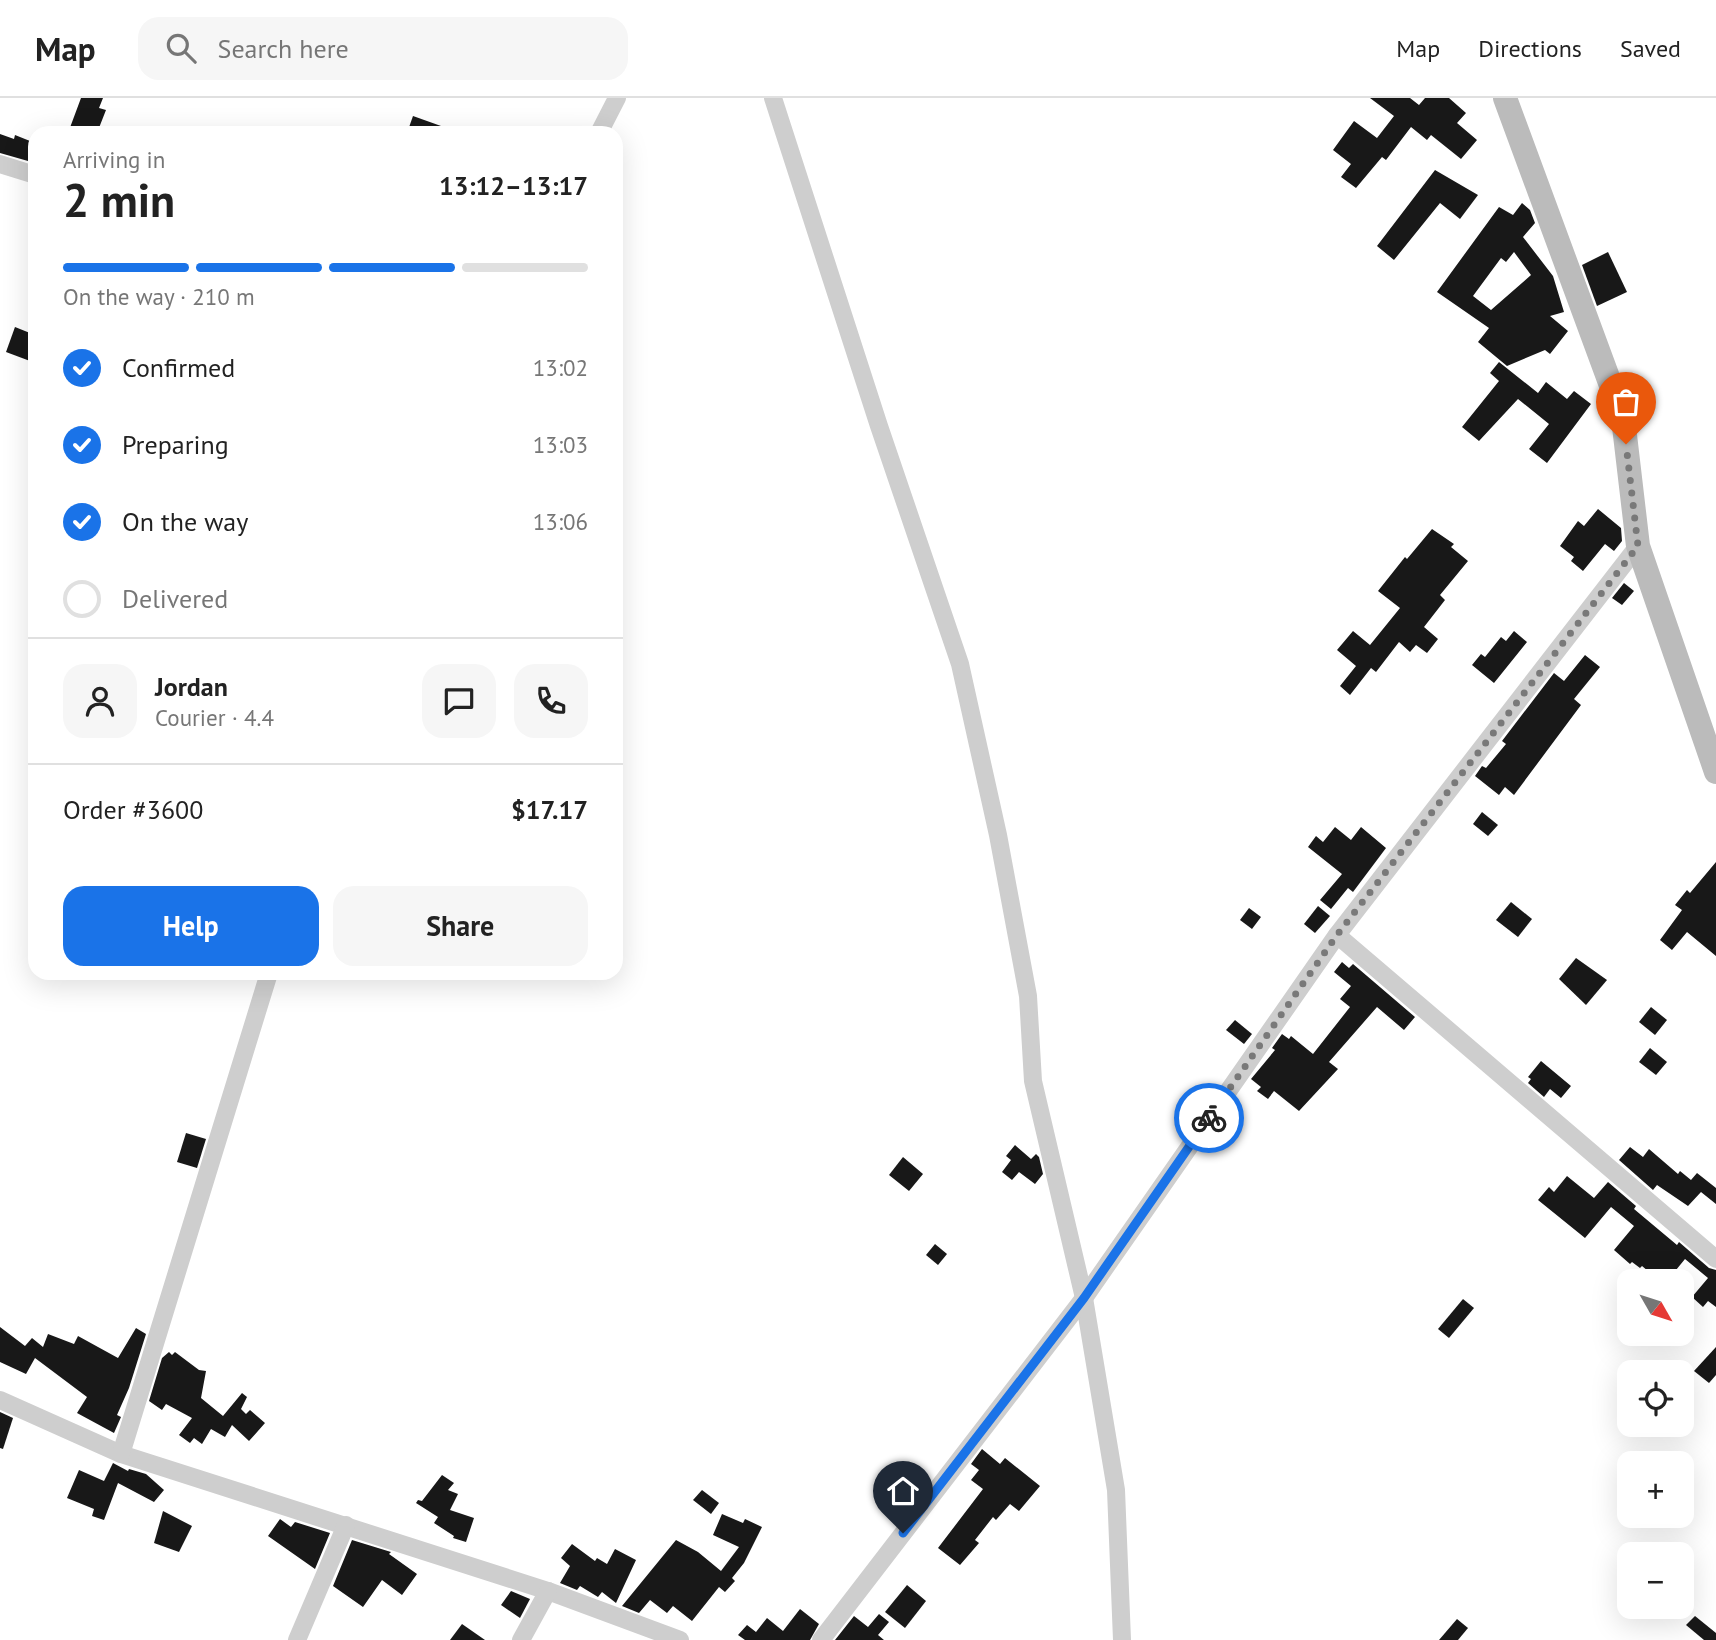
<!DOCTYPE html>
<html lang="en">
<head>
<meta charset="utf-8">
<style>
	:root { --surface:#fff; --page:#f6f6f6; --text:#222; --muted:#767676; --line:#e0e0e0; --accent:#1a73e8 }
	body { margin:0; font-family:"PT Sans",sans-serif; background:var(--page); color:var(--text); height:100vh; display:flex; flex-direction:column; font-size:26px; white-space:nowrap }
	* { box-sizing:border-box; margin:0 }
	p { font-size:23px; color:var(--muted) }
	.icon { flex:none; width:38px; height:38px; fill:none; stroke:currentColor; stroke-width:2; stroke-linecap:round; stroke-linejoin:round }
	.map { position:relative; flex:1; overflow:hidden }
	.drawer { position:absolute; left:28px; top:28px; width:595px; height:854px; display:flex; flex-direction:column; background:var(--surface); border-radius:21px; box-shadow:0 7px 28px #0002 }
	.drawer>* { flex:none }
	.needle { width:46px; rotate:129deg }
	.tools { position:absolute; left:1617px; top:1171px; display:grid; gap:14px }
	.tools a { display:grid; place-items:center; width:77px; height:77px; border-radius:14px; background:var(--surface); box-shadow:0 7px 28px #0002; font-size:35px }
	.pin { position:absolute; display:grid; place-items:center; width:60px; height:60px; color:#fff; margin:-72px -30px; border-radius:50% 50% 50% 0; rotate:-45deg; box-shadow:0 0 7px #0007 }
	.pin .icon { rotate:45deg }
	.courier { position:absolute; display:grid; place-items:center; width:70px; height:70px; margin:-35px; border:5px solid #1a73e8; border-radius:50%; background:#fff; color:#222; box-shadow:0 2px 9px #0007 }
	.head em { font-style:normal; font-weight:700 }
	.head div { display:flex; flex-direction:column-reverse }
	.head { display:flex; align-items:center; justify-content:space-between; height:119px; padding:0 35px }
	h1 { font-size:46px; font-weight:700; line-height:52px }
	.bar { display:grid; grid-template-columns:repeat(4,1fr); gap:10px 7px; align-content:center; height:84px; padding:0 35px }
	.bar i { height:9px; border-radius:5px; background:var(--line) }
	.bar .on { background:var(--accent) }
	.bar p { grid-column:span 4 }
	.line { display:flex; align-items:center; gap:18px; padding:0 35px; border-top:2px solid var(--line) }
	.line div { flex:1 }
	.round { display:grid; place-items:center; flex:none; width:74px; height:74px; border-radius:21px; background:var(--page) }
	ol { padding:0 35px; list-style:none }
	li { display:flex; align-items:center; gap:21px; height:77px }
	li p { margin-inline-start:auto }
	li .icon { padding:7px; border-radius:50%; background:var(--accent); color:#fff; stroke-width:4 }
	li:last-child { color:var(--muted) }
	li i { width:38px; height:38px; border:4px solid var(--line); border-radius:50% }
	.primary-button { display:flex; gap:14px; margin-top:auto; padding:14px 35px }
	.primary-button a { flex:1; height:80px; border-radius:21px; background:var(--accent); color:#fff; font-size:28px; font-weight:700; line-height:80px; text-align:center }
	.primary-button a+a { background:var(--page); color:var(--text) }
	header { display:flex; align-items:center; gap:42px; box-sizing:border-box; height:98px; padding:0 35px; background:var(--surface); border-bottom:2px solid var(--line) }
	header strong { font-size:33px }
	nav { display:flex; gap:38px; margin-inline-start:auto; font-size:24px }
	.search { width:490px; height:63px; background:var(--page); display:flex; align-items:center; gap:18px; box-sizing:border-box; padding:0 24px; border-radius:21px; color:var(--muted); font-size:26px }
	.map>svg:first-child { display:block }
</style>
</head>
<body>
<header>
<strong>Map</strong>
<div class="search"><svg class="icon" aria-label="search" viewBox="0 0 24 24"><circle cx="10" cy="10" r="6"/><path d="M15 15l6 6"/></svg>Search here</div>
<nav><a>Map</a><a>Directions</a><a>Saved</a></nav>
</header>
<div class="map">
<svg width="1716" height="1542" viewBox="0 0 1716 1542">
	<rect width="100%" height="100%" fill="#fff"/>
	<g fill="#181818" fill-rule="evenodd">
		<path d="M81,0h22l-4,10 7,2 -9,23h-29z"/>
		<path d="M1370,0h40l9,7 6,-7h24l17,15 -9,10 20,17 -16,19 -30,-24 -4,5 -16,-13 -25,33 -4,-3 -26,31 -15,-11 10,-13 -18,-14 21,-29 23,17 17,-22z"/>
		<path d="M413,18l42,15v2h-48z"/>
		<path d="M0,36l14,5 1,-4 20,8v20l-35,-10z"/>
		<path d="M1435,72l43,25 -18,24 -20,-16 -46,57 -17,-14z"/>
		<path d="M1522,105l8,7 5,13 -12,14 30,39 11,36 -14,4 18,15 -18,23 -5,-4 -38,16 -29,-24 11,-14 -52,-36 62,-85 14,8zM1514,154l17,23 -40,35 -18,-14 28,-38 5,4z"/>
		<path d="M1608,154l19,40 -30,14 -15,-41z"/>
		<path d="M15,229l20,8v13l-5,13 -24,-9z"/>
		<path d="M1499,264l39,31 8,-11 21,17 7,-8 17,13 -44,59 -18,-14 20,-25 -31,-25 -39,42 -17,-14 37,-46 -9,-8z"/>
		<path d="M1598,411l23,19 1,13 -8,10 -9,-7 -22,27 -12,-10 3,-4 -14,-11 18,-25 6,5z"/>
		<path d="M1432,431l22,15 -3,3 17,14 -28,34 5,5 -21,27 14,12 -11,14 -11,-8 -6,7 -11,-10 -23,30 -5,-4 -21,27 -10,-9 16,-20 -19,-16 16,-19 17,14 30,-37 -22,-17 27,-34 2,2z"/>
		<path d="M1624,485l10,8 -12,14 -10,-7z"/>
		<path d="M1514,533l13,11 -33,41 -22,-18 9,-11 4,3 16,-20 5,4z"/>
		<path d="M1585,557l15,12 -26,32 7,6 -67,90 -9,-8 -6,8 -24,-19 7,-10 4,2 20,-24 -4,-3 52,-68 10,8z"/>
		<path d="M1482,714l16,13 -10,11 -15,-12z"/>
		<path d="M1335,729l16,13 10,-13 25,21 -33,44 -5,-4 -17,21 -11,-9 22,-26 -34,-27 8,-11 7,6z"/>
		<path d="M1716,764v94l-29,-24 -15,18 -12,-10 22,-30 -7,-5 12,-15 3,3z"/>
		<path d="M1511,804l21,17 -14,18 -22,-17z"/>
		<path d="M1318,808l12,10 -15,17 -11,-9z"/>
		<path d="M1249,810l12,9 -9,12 -12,-9z"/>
		<path d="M1576,860l31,22 -21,25 -27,-26z"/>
		<path d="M1342,864l7,6 4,-4 62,53 -11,13 -27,-23 -48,55 9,7 -39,42 -25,-20 -6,8 -11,-8 4,-4 -10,-8 24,-29 -3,-2 10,-14 7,5 2,-3 22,18 37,-47 -10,-8 11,-13 -17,-14z"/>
		<path d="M1651,909l16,13 -12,15 -16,-13z"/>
		<path d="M1235,922l17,14 -8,10 -18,-14z"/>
		<path d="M1650,950l17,14 -11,13 -17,-13z"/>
		<path d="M1541,963l30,25 -10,12 -11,-9 -6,8 -16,-14 3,-4 -3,-2z"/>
		<path d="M186,1035l20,6 -9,29 -20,-6z"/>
		<path d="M1015,1047l16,14 5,-5 3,3 4,17 -8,10 -16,-12 -7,8 -10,-8 9,-12 -5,-4z"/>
		<path d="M1630,1049l13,10 6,-8 29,25 2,-3 11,9 6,-7 19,15v16l-15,-12 -13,14 -31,-21 -4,5 -34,-30z"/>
		<path d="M903,1059l20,17 -14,17 -20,-16z"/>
		<path d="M1567,1078l27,22 14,-16 28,24 -2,3 43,36 2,-3 30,26 7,2v37l-8,-6 -5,6 -11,-10 16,-19 -23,-19 -18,22h-7l-18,-15 -2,2 -8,-6 -2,2 -16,-14 20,-24 -23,-19 -26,31 -47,-38 11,-13 5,5z"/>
		<path d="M935,1146l12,10 -9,11 -12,-10z"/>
		<path d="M1463,1201l11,9 -25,30 -11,-9z"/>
		<path d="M0,1229l25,19 7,-8 11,9 5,-13 26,10 4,-8 40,22 18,-30 10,6 -17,54 -12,27 4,2 -7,16 -37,-20 10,-16 -52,-39 -9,16 -26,-12z"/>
		<path d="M1716,1249v28l-7,8 -15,-12z"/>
		<path d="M169,1254l3,3 3,-3 24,18 7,1 -5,27 22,18 19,-23 5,4 -6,12 5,5 4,-4 15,13 -16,18 -17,-16 -7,12 -14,-8 -9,15 -8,-6 -4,5 -11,-8 13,-17 -26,-14 -4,6 -13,-9 13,-43z"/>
		<path d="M0,1314l13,6 -10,31 -3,-1z"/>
		<path d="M982,1351l18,15 5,-6 35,28 -21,25 -9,-7 -14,16 -3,-3 -18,23 4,3 -19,22 -22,-17 45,-59 -12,-9 8,-10 -8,-6z"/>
		<path d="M113,1365l15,8 1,-2 17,5 18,16 -10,12 -36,-19 -14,37 -12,-4 2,-7 -27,-11 12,-28 25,11z"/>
		<path d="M442,1377l12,8 -6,7 10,4 -8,16 24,8 -8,24 -13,-4 1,-2 -20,-13 4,-6 -22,-14 2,-3 4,1z"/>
		<path d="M702,1392l17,13 -8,11 -18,-14z"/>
		<path d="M163,1413l29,15 -13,26 -25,-9z"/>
		<path d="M722,1416l21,9 2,-4 17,8 -18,36 -12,15 3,3 -10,11 -6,-5 -27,34 -19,-15 -6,7 -17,-13 -11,13 -17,-7 54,-66 22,12 23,19 18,-24 -26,-12z"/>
		<path d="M280,1421l11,8 4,-5 35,11 -15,36 -47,-33z"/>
		<path d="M352,1442l39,12 -2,2 28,20 -15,21 -20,-15 -19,27 -30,-21z"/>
		<path d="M572,1446l23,17 2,-3 10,6 8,-15 21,11 -20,43 -14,-11 -4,5 -18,-11 -3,4 -17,-7 10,-17 -9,-8z"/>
		<path d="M907,1487l19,16 -21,27 -20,-16z"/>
		<path d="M511,1493l19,8 -10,19 -19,-13z"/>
		<path d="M800,1511l19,15 -9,16h-65l-7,-5 9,-10 9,7 11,-14 16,13z"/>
		<path d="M879,1516l10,8 -11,13 6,5h-49l19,-24 14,11z"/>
		<path d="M1695,1518l21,17v7h-12l-18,-15z"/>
		<path d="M1457,1521l11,9 -10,12h-19z"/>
		<path d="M462,1526l23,16h-35z"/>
	</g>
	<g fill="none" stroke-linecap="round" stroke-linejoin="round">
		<g stroke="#cecece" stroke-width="18">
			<path d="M773,0l106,328 81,238 38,171 30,161 5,85 51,217 32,192 6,150"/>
			<path d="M599,35l18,-35"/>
			<path d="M0,66l35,11"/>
			<path d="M1337,837l379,324"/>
			<path d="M0,1302l121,54 427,137 132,49"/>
			<path d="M121,1356l148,-481"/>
			<path d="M297,1542l49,-115"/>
			<path d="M521,1542l27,-49"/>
			<path d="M821,1542l263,-342 253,-363 301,-389"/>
		</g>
		<path stroke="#bbb" stroke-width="24" d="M1505,0l118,320 15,128 78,226"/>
	</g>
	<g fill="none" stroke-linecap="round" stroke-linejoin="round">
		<path stroke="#797979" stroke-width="7" stroke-dasharray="0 12.6" d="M1209,1020l128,-183 301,-389 -12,-102"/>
		<path stroke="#1a73e8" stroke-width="9" d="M903,1435l181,-235 125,-180"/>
	</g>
</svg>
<div class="tools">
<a><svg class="needle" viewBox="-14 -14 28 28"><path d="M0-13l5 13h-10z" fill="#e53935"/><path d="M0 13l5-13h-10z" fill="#767676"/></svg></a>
<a><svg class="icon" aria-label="locate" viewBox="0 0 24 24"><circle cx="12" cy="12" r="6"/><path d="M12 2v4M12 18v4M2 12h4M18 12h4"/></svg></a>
<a>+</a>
<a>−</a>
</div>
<div class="pin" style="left:1626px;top:346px;background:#ea580c"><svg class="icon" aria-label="bag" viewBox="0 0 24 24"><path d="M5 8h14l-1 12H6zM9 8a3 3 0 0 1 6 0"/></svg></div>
<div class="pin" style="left:903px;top:1435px;background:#1f2937"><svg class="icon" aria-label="home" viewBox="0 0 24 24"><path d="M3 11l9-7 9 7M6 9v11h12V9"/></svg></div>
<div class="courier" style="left:1209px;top:1020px"><svg class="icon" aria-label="bike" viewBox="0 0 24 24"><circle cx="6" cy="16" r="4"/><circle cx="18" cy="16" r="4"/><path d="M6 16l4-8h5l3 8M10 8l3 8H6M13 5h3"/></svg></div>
<section class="drawer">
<div class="head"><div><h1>2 min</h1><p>Arriving in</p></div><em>13:12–13:17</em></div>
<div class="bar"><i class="on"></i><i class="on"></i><i class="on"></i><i></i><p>On the way · 210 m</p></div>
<ol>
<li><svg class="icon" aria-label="check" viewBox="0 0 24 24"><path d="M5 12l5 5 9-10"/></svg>Confirmed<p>13:02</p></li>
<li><svg class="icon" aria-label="check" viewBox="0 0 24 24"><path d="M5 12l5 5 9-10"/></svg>Preparing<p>13:03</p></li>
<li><svg class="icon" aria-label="check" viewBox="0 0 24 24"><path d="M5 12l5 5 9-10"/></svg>On the way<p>13:06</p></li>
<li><i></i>Delivered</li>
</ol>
<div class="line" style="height:126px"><a class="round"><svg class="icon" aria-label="person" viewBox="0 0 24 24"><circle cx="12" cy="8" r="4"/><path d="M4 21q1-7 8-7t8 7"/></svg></a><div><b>Jordan</b><p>Courier · 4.4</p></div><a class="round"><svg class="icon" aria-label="chat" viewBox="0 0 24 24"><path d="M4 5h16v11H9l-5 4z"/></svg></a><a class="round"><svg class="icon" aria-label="phone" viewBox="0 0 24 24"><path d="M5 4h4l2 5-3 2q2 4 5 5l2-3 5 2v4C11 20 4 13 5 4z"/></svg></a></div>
<div class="line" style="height:91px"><div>Order #3600</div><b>$17.17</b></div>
<div class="primary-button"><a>Help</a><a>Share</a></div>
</section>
</div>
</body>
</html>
